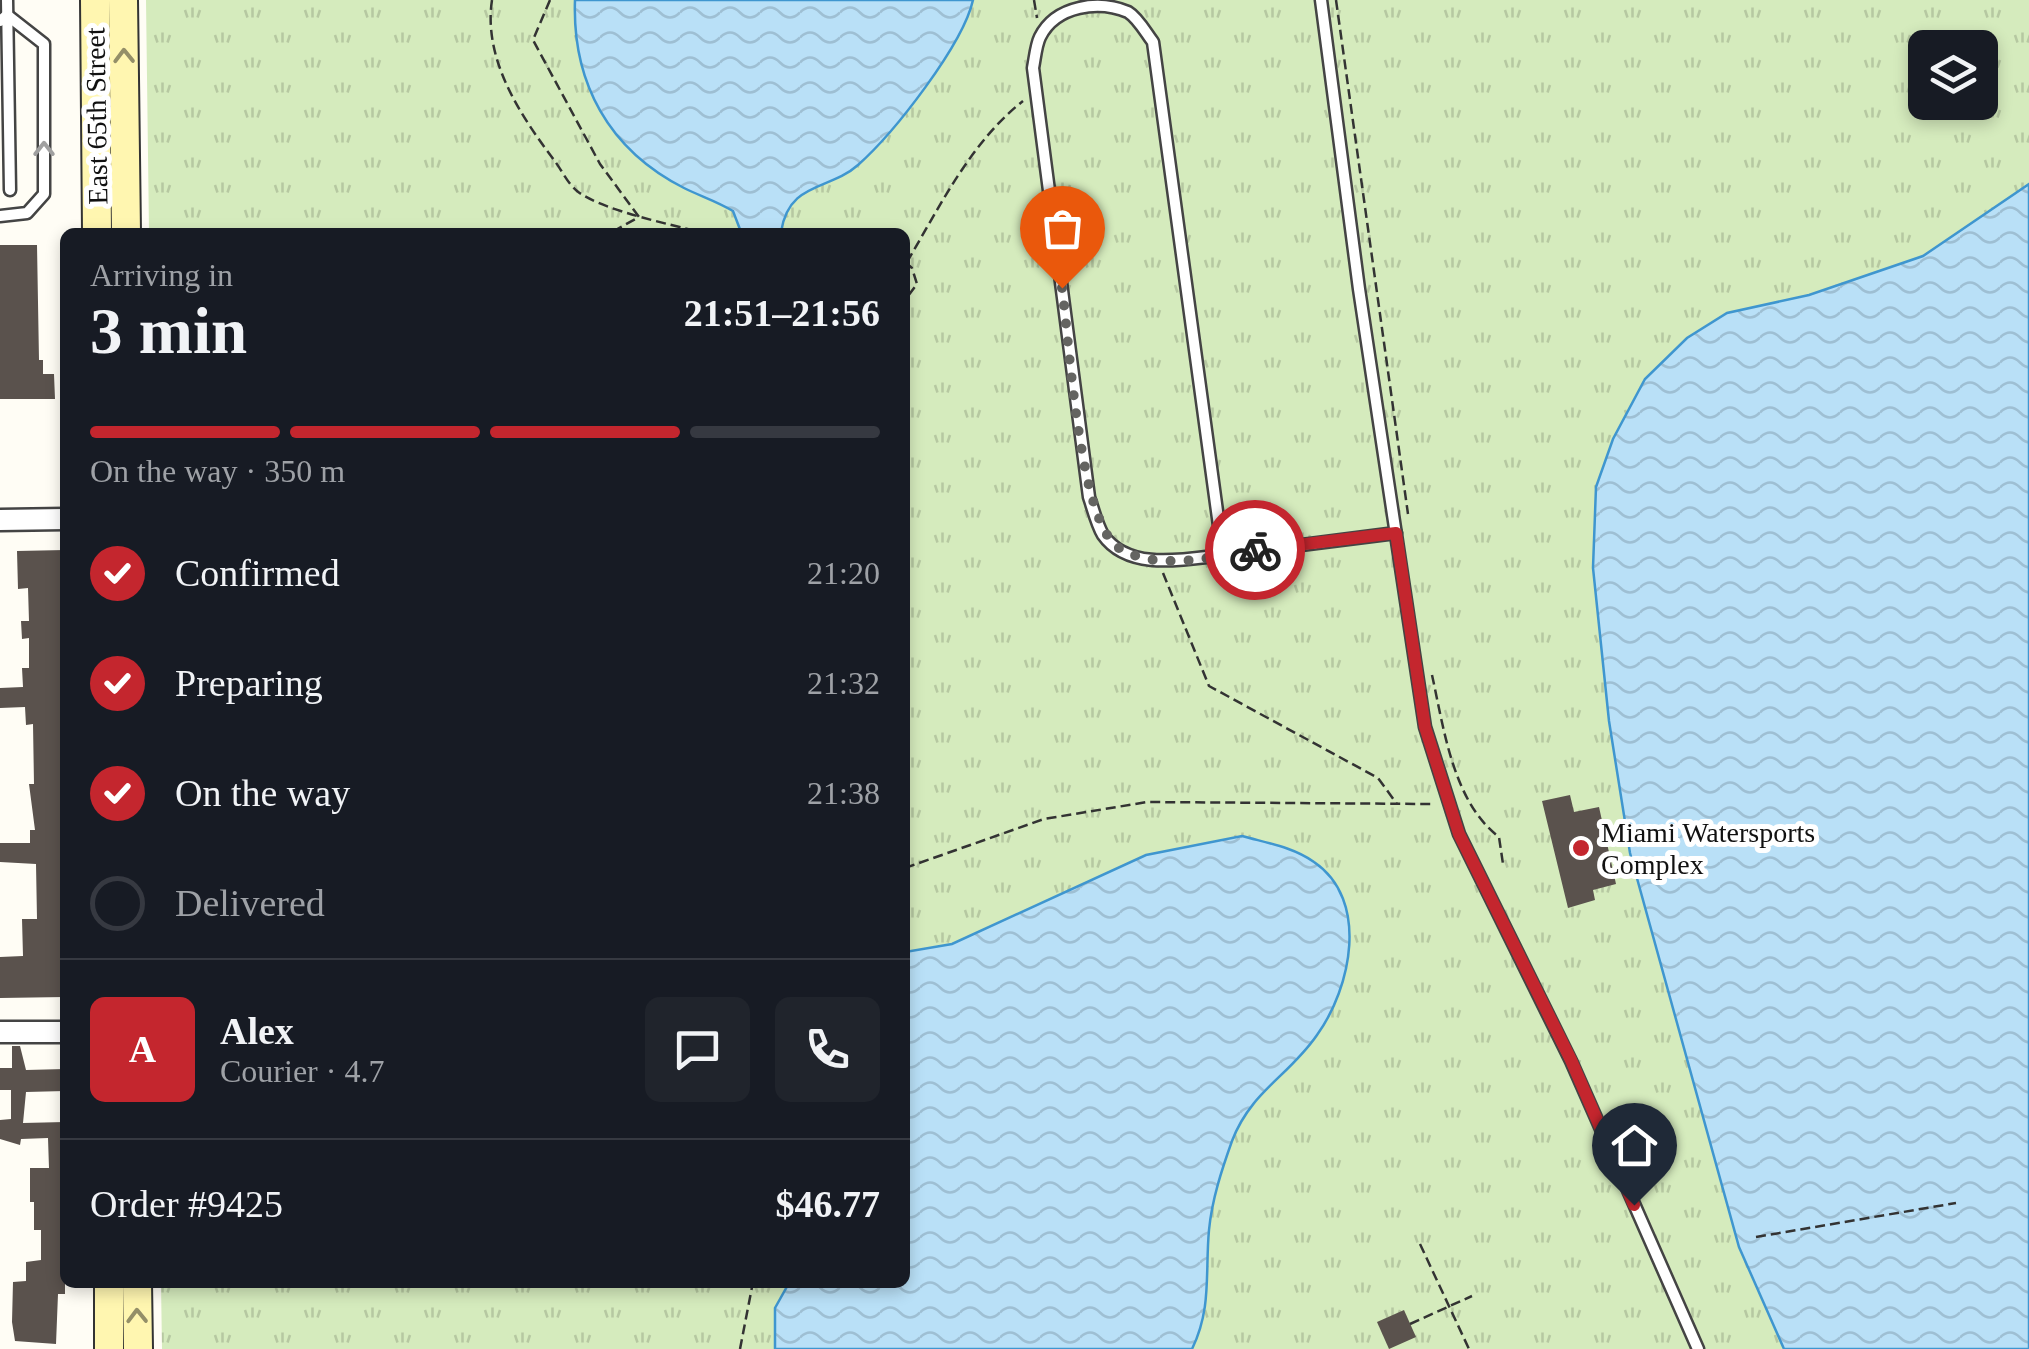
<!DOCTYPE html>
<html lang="en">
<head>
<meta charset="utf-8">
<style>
	:root { --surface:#171b24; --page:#20242c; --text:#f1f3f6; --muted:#9ea1a6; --line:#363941; --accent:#c4262e }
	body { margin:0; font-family:"Times New Roman",serif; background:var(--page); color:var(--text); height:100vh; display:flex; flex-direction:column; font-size:38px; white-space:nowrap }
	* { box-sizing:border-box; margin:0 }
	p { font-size:32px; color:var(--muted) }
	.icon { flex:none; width:55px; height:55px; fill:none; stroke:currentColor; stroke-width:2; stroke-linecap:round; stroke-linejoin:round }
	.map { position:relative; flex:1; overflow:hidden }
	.details { position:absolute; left:60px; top:228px; width:850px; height:1060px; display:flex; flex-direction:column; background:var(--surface); border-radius:15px; box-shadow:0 5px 15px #0003 }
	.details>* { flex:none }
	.controls { position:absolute; left:1908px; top:30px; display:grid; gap:20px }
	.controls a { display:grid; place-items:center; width:90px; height:90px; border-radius:15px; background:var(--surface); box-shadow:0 5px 15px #0003; font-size:50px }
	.pin { position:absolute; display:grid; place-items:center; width:85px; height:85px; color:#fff; margin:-102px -42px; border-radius:50% 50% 50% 0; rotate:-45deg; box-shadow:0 0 10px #0007 }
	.pin .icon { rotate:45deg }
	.courier { position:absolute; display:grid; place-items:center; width:100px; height:100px; margin:-50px; border:8px solid #c4262e; border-radius:50%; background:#fff; color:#222; box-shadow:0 2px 12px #0007 }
	.head em { font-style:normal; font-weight:800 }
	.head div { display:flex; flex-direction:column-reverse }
	.head { display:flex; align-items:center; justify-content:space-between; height:170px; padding:0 30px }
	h1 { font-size:65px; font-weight:800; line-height:75px }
	.bar { display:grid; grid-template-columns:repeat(4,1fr); gap:15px 10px; align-content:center; height:120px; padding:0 30px }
	.bar i { height:12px; border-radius:8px; background:var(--line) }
	.bar .selected { background:var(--accent) }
	.bar p { grid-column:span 4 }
	.line { display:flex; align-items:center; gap:25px; padding:0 30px; border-top:2px solid var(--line) }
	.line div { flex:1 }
	.round { display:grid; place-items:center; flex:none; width:105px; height:105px; border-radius:15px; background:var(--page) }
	ol { padding:0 30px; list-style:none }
	li { display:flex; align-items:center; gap:30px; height:110px }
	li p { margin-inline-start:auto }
	li .icon { padding:10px; border-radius:50%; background:var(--accent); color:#fff; stroke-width:4 }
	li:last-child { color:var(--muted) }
	li i { width:55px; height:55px; border:5px solid var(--line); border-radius:50% }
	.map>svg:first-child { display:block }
</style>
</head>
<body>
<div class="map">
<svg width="2029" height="1349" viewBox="0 0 2029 1349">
	<defs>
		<pattern id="park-tufts" width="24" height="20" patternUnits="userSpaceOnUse" patternTransform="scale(2.5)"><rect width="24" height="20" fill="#d5ebbd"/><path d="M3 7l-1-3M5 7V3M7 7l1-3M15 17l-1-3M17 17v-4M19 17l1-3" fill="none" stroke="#b6c8a1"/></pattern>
		<pattern id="water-waves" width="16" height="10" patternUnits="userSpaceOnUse" patternTransform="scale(2.5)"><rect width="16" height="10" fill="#b9e0f7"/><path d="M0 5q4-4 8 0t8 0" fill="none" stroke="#9ebfd3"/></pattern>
	</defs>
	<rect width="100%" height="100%" fill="#fffdf5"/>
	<path fill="url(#park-tufts)" fill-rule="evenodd" d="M146,0h1883v1349h-1867l-1,-66 744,-1v-1050h-756zM1925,48h55v54h-55z"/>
	<g fill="url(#water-waves)" stroke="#3f96cf" stroke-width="2.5">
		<path d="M575,0h398c-10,45 -79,133 -115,165 -29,26 -69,16 -77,67h-40l-8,-21c-17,-10 -33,-15 -49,-23 -75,-38 -112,-105 -109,-188z"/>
		<path d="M2029,184v1165h-245l-45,-102 -109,-394 -21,-132 -16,-153 3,-81 17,-48 32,-60 42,-41 40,-25 82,-18 114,-39z"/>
		<path d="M1242,836c25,7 51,11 72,26 56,38 37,126 3,173 -28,41 -66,56 -85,106 -10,28 -20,58 -23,89 -4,43 3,78 -17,119h-417v-41l14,-25 116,-1v-330l47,-8 194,-89z"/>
	</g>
	<g fill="#5a524d">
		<path d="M0,245h37l2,115h4v14h11l1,25h-55z"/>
		<path d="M65,550v447l-65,1v-41l23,-1 -1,-37h15l-1,-55 -36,-2v-19h30v-13h5l-6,-46h5l-1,-60 -7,1 -1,-18 -25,1v-20l23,-1 -1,-19h7v-30l-7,1 -1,-18h8l-1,-33 -10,1 -1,-38z"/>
		<path d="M1570,795l4,17 25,-5 17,77 -23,6 2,10 -27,8 -26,-107z"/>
		<path d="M12,1046h8l6,24 39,-1v22l-39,1 -3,31 42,-1v172h-7l-2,50 -41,-3 -3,-19 1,-40 13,-1v-19l15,-2v-30h-7v-28h-4v-34h19l-1,-30 -27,1 -1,6 -20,-6v-19l11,-1v-29h-11v-22h12z"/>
		<path d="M1404,1310l12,27 -27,12 -12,-27z"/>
	</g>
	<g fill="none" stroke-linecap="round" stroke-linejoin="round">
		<defs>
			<g id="service">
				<path d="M7,0l3,190"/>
				<path d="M1321,0l38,289 66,438 34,107 112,227 127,288"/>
				<path d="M0,21l7,-6 37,29v150l-17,19 -27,3"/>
				<path d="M1223,555c-37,4 -94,17 -120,-20 -6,-10 -10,-26 -14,-38l-56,-429c2,-10 3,-23 7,-31 16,-32 59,-37 88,-25 10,6 18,21 25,30l70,513 173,-22"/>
			</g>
			<g id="minor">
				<path d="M0,520l65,-1"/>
				<path d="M0,1032h65"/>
			</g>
			<g id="secondary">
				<path d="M95,0l2,232"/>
				<path d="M123,0l3,232"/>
				<path d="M109,1282v67"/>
				<path d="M137,1282l1,67"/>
			</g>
		</defs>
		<use href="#service" stroke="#444" stroke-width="15"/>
		<use href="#minor" stroke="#444" stroke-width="25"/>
		<use href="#secondary" stroke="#333" stroke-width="32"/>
		<g stroke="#333" stroke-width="2.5" stroke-dasharray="10 5" stroke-linecap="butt">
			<path d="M492,0c-9,59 28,115 62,160 7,9 14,24 23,31 24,19 92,33 123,41"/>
			<path d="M550,0l-17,40 67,124 39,53 -27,15"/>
			<path d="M1034,0l3,18"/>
			<path d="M1336,0l72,514"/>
			<path d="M905,262l7,6 5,16 -12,16"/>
			<path d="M907,262c33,-56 64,-120 116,-161"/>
			<path d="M1163,573l46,113 169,92 19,26"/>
			<path d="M1432,675c12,54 21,127 67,162l4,27"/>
			<path d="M905,868l139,-49 103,-17 286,2"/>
			<path d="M1756,1237l200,-34"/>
			<path d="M1420,1244l49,105"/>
			<path d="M1410,1324l62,-28"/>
			<path d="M740,1349l13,-67"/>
		</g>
		<use href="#service" stroke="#fff" stroke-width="10"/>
		<use href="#minor" stroke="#fff" stroke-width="20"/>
		<use href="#secondary" stroke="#fff6b0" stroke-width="28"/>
	</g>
	<defs><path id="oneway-chevron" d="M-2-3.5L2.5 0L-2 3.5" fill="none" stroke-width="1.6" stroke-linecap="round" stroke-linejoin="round" transform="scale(2.5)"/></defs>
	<g stroke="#948f68">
		<use href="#oneway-chevron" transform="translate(124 56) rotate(-91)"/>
		<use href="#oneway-chevron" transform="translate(137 1316) rotate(-91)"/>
	</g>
	<use stroke="#a0a0a0" href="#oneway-chevron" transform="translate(44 149) rotate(-90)"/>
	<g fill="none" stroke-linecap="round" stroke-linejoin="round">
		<path stroke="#646461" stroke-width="10" stroke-dasharray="0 18" d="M1062,288c7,51 17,236 57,260 39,24 93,9 136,2"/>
		<path stroke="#c4262e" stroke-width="12" d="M1255,550l141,-17 29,194 34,107 112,226 63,145"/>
	</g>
	<circle fill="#c4262e" stroke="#fff" stroke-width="4" cx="1581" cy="848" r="10"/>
	<g text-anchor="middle" stroke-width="10" stroke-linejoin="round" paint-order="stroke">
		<g font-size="28" fill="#111" stroke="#fff">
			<text transform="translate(96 116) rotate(-91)" y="10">East 65th Street</text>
		</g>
		<g font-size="28" fill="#111" stroke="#fff" text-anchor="start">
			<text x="1601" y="842">Miami Watersports<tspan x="1601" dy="32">Complex</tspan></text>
		</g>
	</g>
</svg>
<div class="controls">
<a><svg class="icon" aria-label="layers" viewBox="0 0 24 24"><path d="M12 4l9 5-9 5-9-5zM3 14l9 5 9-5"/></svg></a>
</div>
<div class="pin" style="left:1062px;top:288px;background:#ea580c"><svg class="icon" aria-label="bag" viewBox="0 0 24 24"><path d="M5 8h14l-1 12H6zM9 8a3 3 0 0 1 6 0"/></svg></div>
<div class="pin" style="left:1634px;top:1205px;background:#1f2937"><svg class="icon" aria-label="home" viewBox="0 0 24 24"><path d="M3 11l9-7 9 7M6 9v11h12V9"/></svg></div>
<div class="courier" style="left:1255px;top:550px"><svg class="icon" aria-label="bike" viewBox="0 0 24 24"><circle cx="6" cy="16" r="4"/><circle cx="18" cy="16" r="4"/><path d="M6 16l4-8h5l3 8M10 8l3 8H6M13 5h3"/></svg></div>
<section class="details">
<div class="head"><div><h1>3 min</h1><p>Arriving in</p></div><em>21:51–21:56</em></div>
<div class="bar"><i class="selected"></i><i class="selected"></i><i class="selected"></i><i></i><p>On the way · 350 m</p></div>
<ol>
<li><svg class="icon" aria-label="check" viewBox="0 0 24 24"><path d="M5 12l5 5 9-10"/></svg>Confirmed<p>21:20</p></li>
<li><svg class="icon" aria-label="check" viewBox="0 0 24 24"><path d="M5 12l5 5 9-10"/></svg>Preparing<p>21:32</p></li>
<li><svg class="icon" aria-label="check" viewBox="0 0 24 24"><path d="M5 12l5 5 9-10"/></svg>On the way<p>21:38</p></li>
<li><i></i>Delivered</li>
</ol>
<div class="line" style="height:180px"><b class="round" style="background:var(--accent);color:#fff">A</b><div><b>Alex</b><p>Courier · 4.7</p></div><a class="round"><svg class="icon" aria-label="chat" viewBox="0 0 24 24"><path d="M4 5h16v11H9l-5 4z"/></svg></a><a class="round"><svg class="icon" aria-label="phone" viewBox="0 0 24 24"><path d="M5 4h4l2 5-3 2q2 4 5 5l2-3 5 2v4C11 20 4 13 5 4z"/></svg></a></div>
<div class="line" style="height:130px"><div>Order #9425</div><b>$46.77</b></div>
</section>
</div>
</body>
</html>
